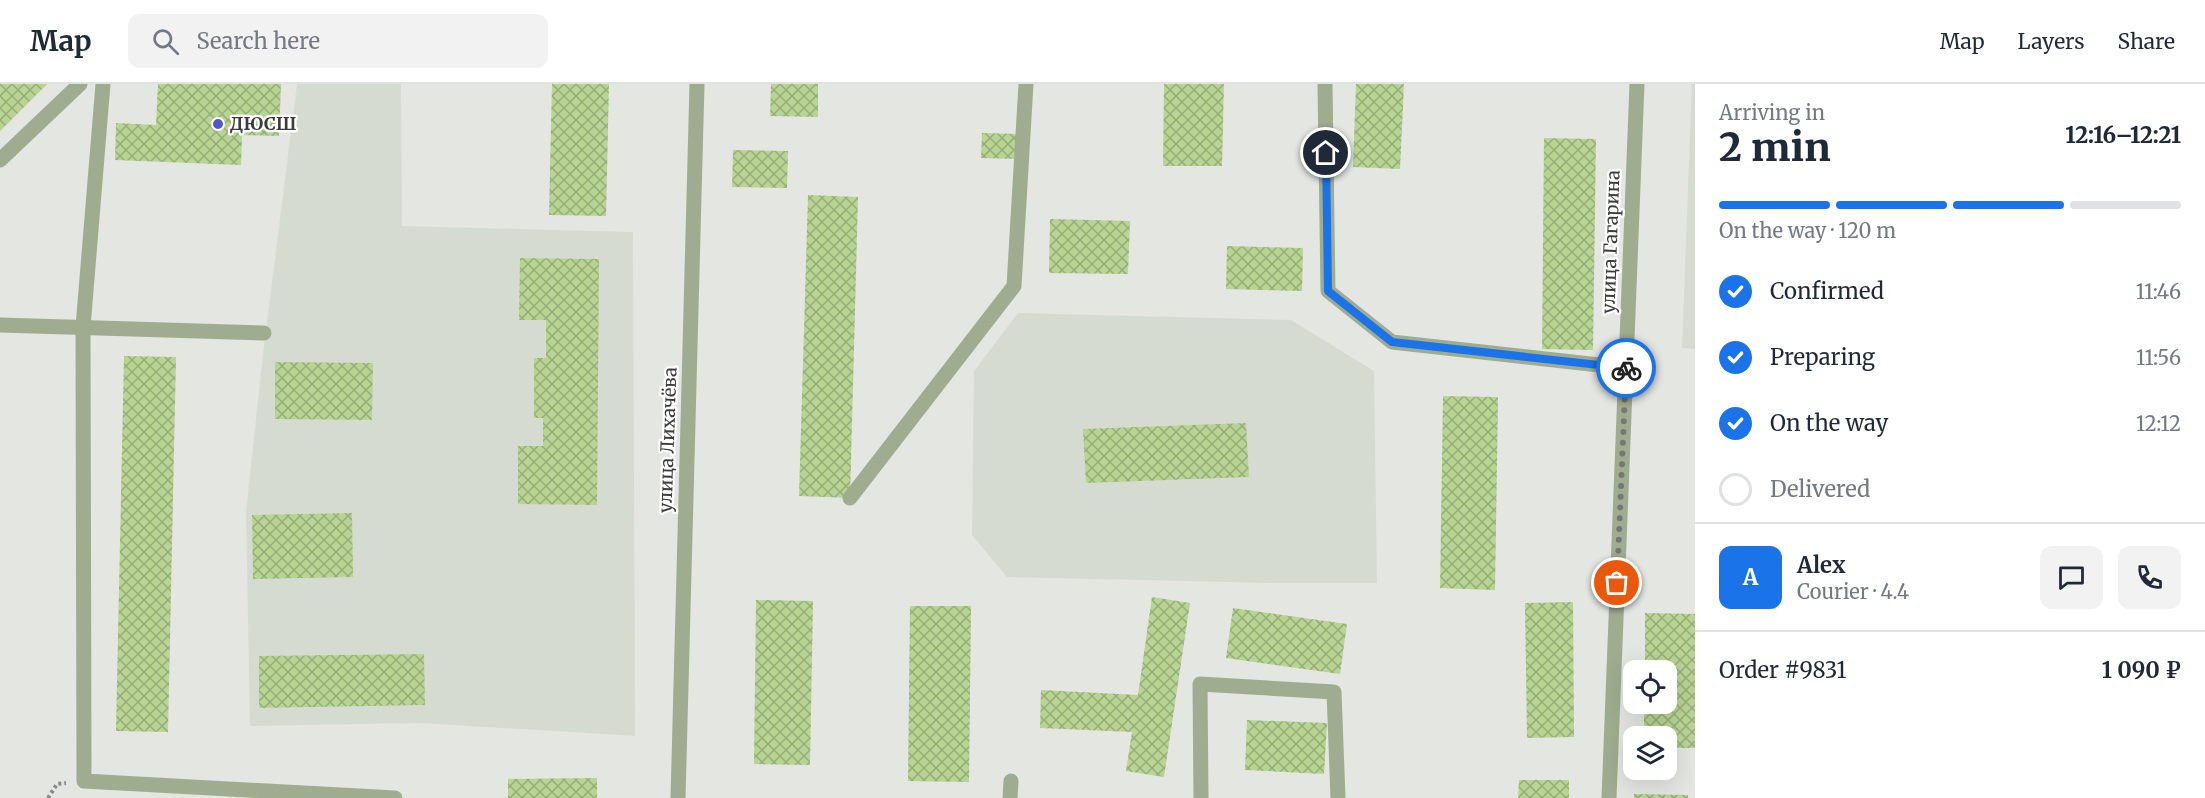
<!DOCTYPE html>
<html lang="en">
<head>
<meta charset="utf-8">
<style>
	:root { --surface:#fff; --page:#f2f2f3; --text:#1f2937; --muted:#747a83; --line:#e0e1e3; --accent:#1a73e8 }
	body { margin:0; font-family:Merriweather,serif; background:var(--page); color:var(--text); height:100vh; display:flex; flex-direction:column; font-size:22px; white-space:nowrap }
	* { box-sizing:border-box; margin:0 }
	p { font-size:20px; color:var(--muted) }
	.icon { flex:none; width:33px; height:33px; fill:none; stroke:currentColor; stroke-width:2; stroke-linecap:round; stroke-linejoin:round }
	.map { position:relative; flex:1; overflow:hidden }
	.side { display:flex; flex-direction:column; background:var(--surface); width:510px }
	.side>* { flex:none }
	.tools { position:absolute; left:1623px; top:576px; display:grid; gap:12px }
	.tools a { display:grid; place-items:center; width:54px; height:54px; border-radius:12px; background:var(--surface); box-shadow:0 6px 24px #0002; font-size:30px }
	.pin { position:absolute; display:grid; place-items:center; width:51px; height:51px; color:#fff; margin:-26px; border:3px solid #fff; border-radius:50%; box-shadow:0 2px 6px #0007 }
	.courier { position:absolute; display:grid; place-items:center; width:60px; height:60px; margin:-30px; border:4px solid #1a73e8; border-radius:50%; background:#fff; color:#222; box-shadow:0 2px 8px #0007 }
	.headline em { font-style:normal; font-weight:800 }
	.headline div { display:flex; flex-direction:column-reverse }
	.headline { display:flex; align-items:center; justify-content:space-between; height:102px; padding:0 24px }
	h1 { font-size:39px; font-weight:800; line-height:45px }
	.bar { display:grid; grid-template-columns:repeat(4,1fr); gap:9px 6px; align-content:center; height:72px; padding:0 24px }
	.bar i { height:8px; border-radius:4px; background:var(--line) }
	.bar .active { background:var(--accent) }
	.bar p { grid-column:span 4 }
	.line { display:flex; align-items:center; gap:15px; padding:0 24px; border-top:2px solid var(--line) }
	.line div { flex:1 }
	.round { display:grid; place-items:center; flex:none; width:63px; height:63px; border-radius:12px; background:var(--page) }
	ol { padding:0 24px; list-style:none }
	li { display:flex; align-items:center; gap:18px; height:66px }
	li p { margin-inline-start:auto }
	li .icon { padding:6px; border-radius:50%; background:var(--accent); color:#fff; stroke-width:4 }
	li:last-child { color:var(--muted) }
	li i { width:33px; height:33px; border:3px solid var(--line); border-radius:50% }
	header { display:flex; align-items:center; gap:36px; box-sizing:border-box; height:84px; padding:0 30px; background:var(--surface); border-bottom:2px solid var(--line) }
	header strong { font-size:28px }
	nav { display:flex; gap:33px; margin-inline-start:auto; font-size:21px }
	.search { width:420px; height:54px; background:var(--page); display:flex; align-items:center; gap:15px; box-sizing:border-box; padding:0 21px; border-radius:12px; color:var(--muted); font-size:22px }
	main { display:flex; flex:1; min-height:0 }
	.map>svg:first-child { display:block }
</style>
</head>
<body>
<header>
<strong>Map</strong>
<div class="search"><svg class="icon" aria-label="search" viewBox="0 0 24 24"><circle cx="10" cy="10" r="6"/><path d="M15 15l6 6"/></svg>Search here</div>
<nav><a>Map</a><a>Layers</a><a>Share</a></nav>
</header>
<main>
<div class="map">
<svg width="1695" height="714" viewBox="0 0 1695 714">
	<defs>
		<pattern id="building-cross-hatch" width="8" height="8" patternUnits="userSpaceOnUse" patternTransform="scale(1.5)"><rect width="8" height="8" fill="#b8d493"/><path d="M0 0l8 8M0 8l8-8" fill="none" stroke="#97ad79"/></pattern>
	</defs>
	<rect width="100%" height="100%" fill="#e4e6e2"/>
	<g fill="#d6dbd1">
		<path d="M297,0h104l1,142 231,6 2,504 -216,-13 -169,3 -4,-214 17,-158z"/>
		<path d="M1692,0h3v265l-13,-1z"/>
		<path d="M1018,229l273,7 83,51 3,212h-100l-270,-6 -35,-42 2,-164z"/>
	</g>
	<g fill="url(#building-cross-hatch)">
		<path d="M0,0h47l-47,47z"/>
		<path d="M158,0h123l-2,52 -37,-1 -1,30 -126,-5 1,-37 40,2z"/>
		<path d="M552,0h57l-3,132 -57,-1z"/>
		<path d="M771,0h47v33l-48,-1z"/>
		<path d="M1164,0h60l-2,82h-59z"/>
		<path d="M1356,0h48l-4,85 -47,-2z"/>
		<path d="M982,49l36,1v25l-37,-1z"/>
		<path d="M1544,54l52,1 -3,211 -51,-1z"/>
		<path d="M733,66l55,1 -1,37 -55,-1z"/>
		<path d="M808,111l50,2 -8,301 -51,-2z"/>
		<path d="M1050,135l80,2 -2,53 -79,-1z"/>
		<path d="M1227,162l76,2 -1,43 -76,-2z"/>
		<path d="M520,174l79,1 -2,246 -79,-1v-58h25v-28h-9v-60h12v-38h-27z"/>
		<path d="M124,272l52,1 -8,375 -52,-1z"/>
		<path d="M275,278l98,1 -1,57 -97,-1z"/>
		<path d="M1443,312l55,1 -3,193 -55,-2z"/>
		<path d="M1246,339l3,54 -163,6 -3,-54z"/>
		<path d="M352,429l1,64 -100,2 -1,-64z"/>
		<path d="M1152,513l38,6 -26,174 -38,-6 6,-39 -92,-4 1,-38 97,5z"/>
		<path d="M756,516l57,1 -3,164 -56,-1z"/>
		<path d="M1573,518l1,135 -47,1 -2,-135z"/>
		<path d="M910,522h61l-2,176 -61,-1z"/>
		<path d="M1233,524l114,16 -7,50 -114,-16z"/>
		<path d="M1645,529l50,1v134h-29v-12h-22v-32h22v-34h-21z"/>
		<path d="M424,570l1,51 -166,3v-52z"/>
		<path d="M1247,636l80,3 -3,51 -79,-4z"/>
		<path d="M597,694v20h-89v-19z"/>
		<path d="M1519,696h50v18h-51z"/>
		<path d="M1634,710l54,1v3h-54z"/>
	</g>
	<g fill="none" stroke-linecap="round" stroke-linejoin="round">
		<path stroke="#888a88" stroke-width="4" stroke-dasharray="3 3" stroke-linecap="butt" d="M48,714l9,-14 9,-1"/>
		<g stroke="#a0ac90" stroke-width="15">
			<path d="M103,0l-20,243 1,454 311,17"/>
			<path d="M1325,0l3,207 64,51 234,26"/>
			<path d="M0,76l80,-76"/>
			<path d="M0,241l264,8"/>
			<path d="M850,414l164,-212 12,-202"/>
			<path d="M1010,714l1,-17"/>
			<path d="M1201,714l-1,-114 134,8 4,106"/>
		</g>
		<g stroke="#a0ac90" stroke-width="15">
			<path d="M678,714l19,-714"/>
			<path d="M1609,714l28,-714"/>
		</g>
	</g>
	<g fill="none" stroke-linecap="round" stroke-linejoin="round">
		<path stroke="#767775" stroke-width="6" stroke-dasharray="0 10.8" d="M1617,499l9,-215"/>
		<path stroke="#1a73e8" stroke-width="8" d="M1326,69l2,138 64,51 234,26"/>
	</g>
	<circle fill="#5356cd" stroke="#fff" stroke-width="2" cx="218" cy="40" r="6"/>
	<g text-anchor="middle" stroke-width="4.5" stroke-linejoin="round" paint-order="stroke">
		<g font-size="18" font-weight="bold" fill="#3a3b3a" stroke="#fff" text-anchor="start">
			<text x="230" y="46">ДЮСШ</text>
		</g>
		<g font-size="18" fill="#3a3b3a" stroke="#fff">
			<text transform="translate(1611 158) rotate(-88)" y="6">улица Гагарина</text>
			<text transform="translate(668 356) rotate(-88)" y="6">улица Лихачёва</text>
		</g>
	</g>
</svg>
<div class="tools">
<a><svg class="icon" aria-label="locate" viewBox="0 0 24 24"><circle cx="12" cy="12" r="6"/><path d="M12 2v4M12 18v4M2 12h4M18 12h4"/></svg></a>
<a><svg class="icon" aria-label="layers" viewBox="0 0 24 24"><path d="M12 4l9 5-9 5-9-5zM3 14l9 5 9-5"/></svg></a>
</div>
<div class="pin" style="left:1617px;top:499px;background:#ea580c"><svg class="icon" aria-label="bag" viewBox="0 0 24 24"><path d="M5 8h14l-1 12H6zM9 8a3 3 0 0 1 6 0"/></svg></div>
<div class="pin" style="left:1326px;top:69px;background:#1f2937"><svg class="icon" aria-label="home" viewBox="0 0 24 24"><path d="M3 11l9-7 9 7M6 9v11h12V9"/></svg></div>
<div class="courier" style="left:1626px;top:284px"><svg class="icon" aria-label="bike" viewBox="0 0 24 24"><circle cx="6" cy="16" r="4"/><circle cx="18" cy="16" r="4"/><path d="M6 16l4-8h5l3 8M10 8l3 8H6M13 5h3"/></svg></div>
</div>
<section class="side">
<div class="headline"><div><h1>2 min</h1><p>Arriving in</p></div><em>12:16–12:21</em></div>
<div class="bar"><i class="active"></i><i class="active"></i><i class="active"></i><i></i><p>On the way · 120 m</p></div>
<ol>
<li><svg class="icon" aria-label="check" viewBox="0 0 24 24"><path d="M5 12l5 5 9-10"/></svg>Confirmed<p>11:46</p></li>
<li><svg class="icon" aria-label="check" viewBox="0 0 24 24"><path d="M5 12l5 5 9-10"/></svg>Preparing<p>11:56</p></li>
<li><svg class="icon" aria-label="check" viewBox="0 0 24 24"><path d="M5 12l5 5 9-10"/></svg>On the way<p>12:12</p></li>
<li><i></i>Delivered</li>
</ol>
<div class="line" style="height:108px"><b class="round" style="background:var(--accent);color:#fff">A</b><div><b>Alex</b><p>Courier · 4.4</p></div><a class="round"><svg class="icon" aria-label="chat" viewBox="0 0 24 24"><path d="M4 5h16v11H9l-5 4z"/></svg></a><a class="round"><svg class="icon" aria-label="phone" viewBox="0 0 24 24"><path d="M5 4h4l2 5-3 2q2 4 5 5l2-3 5 2v4C11 20 4 13 5 4z"/></svg></a></div>
<div class="line" style="height:78px"><div>Order #9831</div><b>1 090 ₽</b></div>
</section>
</main>
</body>
</html>
